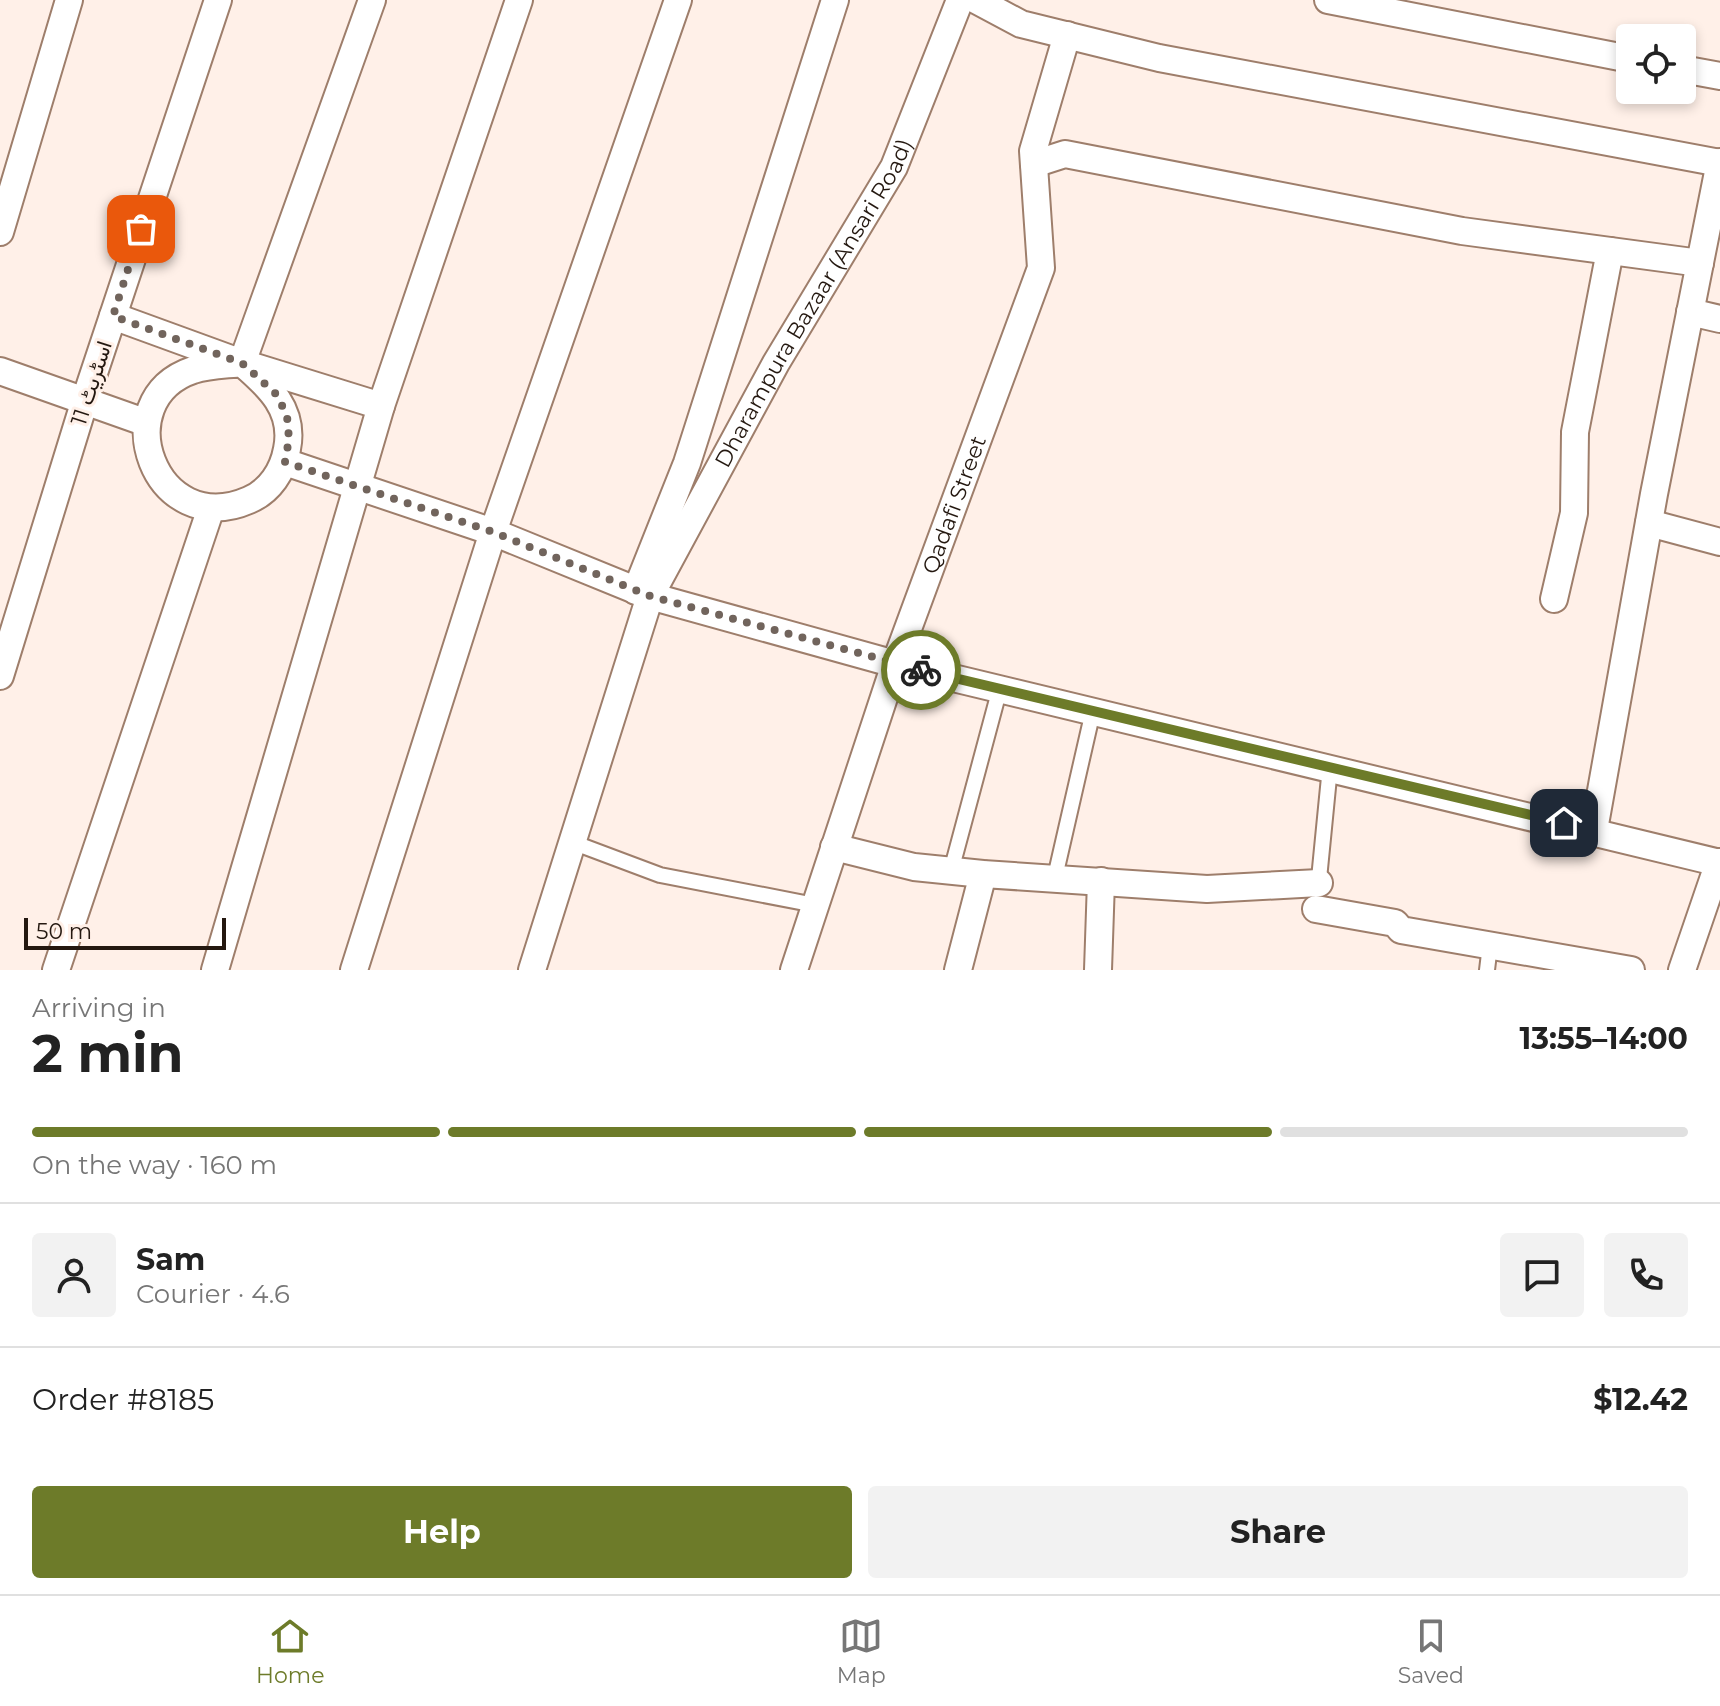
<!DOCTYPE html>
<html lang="en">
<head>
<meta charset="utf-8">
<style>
	:root { --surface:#fff; --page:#f2f2f2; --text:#222; --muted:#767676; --line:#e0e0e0; --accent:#6d7b29 }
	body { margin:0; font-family:Montserrat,Vazirmatn,sans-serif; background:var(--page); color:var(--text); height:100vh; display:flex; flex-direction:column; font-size:30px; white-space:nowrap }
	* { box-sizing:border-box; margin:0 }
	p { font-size:26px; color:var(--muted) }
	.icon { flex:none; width:44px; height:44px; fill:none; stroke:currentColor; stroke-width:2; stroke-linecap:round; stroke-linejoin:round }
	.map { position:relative; height:970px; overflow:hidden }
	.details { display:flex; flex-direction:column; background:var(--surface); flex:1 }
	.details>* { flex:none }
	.controls { position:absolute; left:1616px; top:24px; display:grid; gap:16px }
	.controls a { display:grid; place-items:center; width:80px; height:80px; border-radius:8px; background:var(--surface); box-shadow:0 4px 12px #0003; font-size:40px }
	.scale { position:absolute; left:24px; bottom:20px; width:202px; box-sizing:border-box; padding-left:8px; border:4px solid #241810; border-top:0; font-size:22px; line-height:28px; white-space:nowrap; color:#241810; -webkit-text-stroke:6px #fff0e8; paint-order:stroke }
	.pin { position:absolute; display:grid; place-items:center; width:68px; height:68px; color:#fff; margin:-34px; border-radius:16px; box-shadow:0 4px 12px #0006 }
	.courier { position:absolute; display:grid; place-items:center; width:80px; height:80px; margin:-40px; border:6px solid #6d7b29; border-radius:50%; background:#fff; color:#222; box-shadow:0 2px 10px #0007 }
	.headline em { font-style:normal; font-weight:700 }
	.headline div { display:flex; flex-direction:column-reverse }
	.headline { display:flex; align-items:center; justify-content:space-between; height:136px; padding:0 32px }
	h1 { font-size:52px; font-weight:700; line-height:60px }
	.bar { display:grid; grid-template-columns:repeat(4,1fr); gap:12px 8px; align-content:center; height:96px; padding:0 32px }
	.bar i { height:10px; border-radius:6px; background:var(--line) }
	.bar .current { background:var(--accent) }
	.bar p { grid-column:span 4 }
	.line { display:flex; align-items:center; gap:20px; padding:0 32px; border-top:2px solid var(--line) }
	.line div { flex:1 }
	.round { display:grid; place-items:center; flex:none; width:84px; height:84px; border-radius:8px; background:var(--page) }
	.button { display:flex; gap:16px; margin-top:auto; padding:16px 32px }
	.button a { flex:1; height:92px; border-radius:8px; background:var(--accent); color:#fff; font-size:32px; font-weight:700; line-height:92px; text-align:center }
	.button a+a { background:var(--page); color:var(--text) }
	.menu { display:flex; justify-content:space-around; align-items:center; height:112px; border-top:2px solid var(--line); background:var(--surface); font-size:22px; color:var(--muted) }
	.menu a { display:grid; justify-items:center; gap:4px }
	.menu .current { color:var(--accent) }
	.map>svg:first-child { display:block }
</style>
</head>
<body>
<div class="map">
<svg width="1720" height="970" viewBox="0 0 1720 970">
	<rect width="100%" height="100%" fill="#fff0e8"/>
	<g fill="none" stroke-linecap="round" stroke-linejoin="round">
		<defs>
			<g id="lane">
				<path d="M572,842l88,33 155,30"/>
				<path d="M951,871l49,-183"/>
				<path d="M1055,877l38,-166"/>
				<path d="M1318,889l12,-122"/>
				<path d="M1487,970l3,-25"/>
			</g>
			<g id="street">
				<path d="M976,0l45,24 138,34 561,105"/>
				<path d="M1328,0l302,59"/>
				<path d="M1682,69l38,7"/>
				<path d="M1034,164l31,-10 397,77 238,32"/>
				<path d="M0,232l69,-232"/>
				<path d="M1690,312l30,7"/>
				<path d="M113,316l129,47 139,43"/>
				<path d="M242,363c27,23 53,47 45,86 -4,22 -17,42 -38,51 -94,41 -145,-100 -56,-130 16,-5 33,-5 49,-7z"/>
				<path d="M242,363l130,-363"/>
				<path d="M0,371l147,52"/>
				<path d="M285,462l208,70 157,64 245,68 825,199"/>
				<path d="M1649,523l71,19"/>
				<path d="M636,591l51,-128 148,-463"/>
				<path d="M1554,599l20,-86 1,-81 35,-181"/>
				<path d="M0,676l85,-276 133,-400"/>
				<path d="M1594,830l60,-336 66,-332"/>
				<path d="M834,847l80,20 69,7 224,15 112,-6"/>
				<path d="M1316,909l79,14 6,7 230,40"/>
				<path d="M56,970l155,-462"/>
				<path d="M215,970l166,-564 138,-406"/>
				<path d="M354,970l139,-438 185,-532"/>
				<path id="s1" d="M532,970l118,-374 126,-233 118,-196 66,-167"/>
				<path id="s2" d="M794,970l101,-306 146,-396 -8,-117 34,-116"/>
				<path d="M958,970l25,-96"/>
				<path d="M1098,970l3,-89"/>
				<path d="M1682,970l37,-108"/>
			</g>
		</defs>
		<use href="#lane" stroke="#9e7e6b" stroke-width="18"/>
		<use href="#street" stroke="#9e7e6b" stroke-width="30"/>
		<use href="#lane" stroke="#fff" stroke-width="14"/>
		<use href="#street" stroke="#fff" stroke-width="26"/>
	</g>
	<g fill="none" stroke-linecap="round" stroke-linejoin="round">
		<path stroke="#71645c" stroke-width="8" stroke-dasharray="0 14.4" d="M141,229l-28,87 129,47 35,32 10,21 2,23 -4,23 208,70 157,64 271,74"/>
		<path stroke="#6d7b29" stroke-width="10" d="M921,670l643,153"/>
	</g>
	<g text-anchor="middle" stroke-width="6" stroke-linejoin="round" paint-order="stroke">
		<g font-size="22" fill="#241810" stroke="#fff0e8">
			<text dy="8" stroke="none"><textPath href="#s1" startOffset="728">Dharampura Bazaar (Ansari Road)</textPath></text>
			<text transform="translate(91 383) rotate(-72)" y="8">اسٹریٹ 11</text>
			<text dy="8" stroke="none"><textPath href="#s2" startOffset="492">Qadafi Street</textPath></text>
		</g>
	</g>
</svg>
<div class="controls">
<a><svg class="icon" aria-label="locate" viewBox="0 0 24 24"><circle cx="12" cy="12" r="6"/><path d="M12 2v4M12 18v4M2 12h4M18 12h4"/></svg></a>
</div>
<div class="scale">50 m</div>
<div class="pin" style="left:141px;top:229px;background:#ea580c"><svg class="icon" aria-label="bag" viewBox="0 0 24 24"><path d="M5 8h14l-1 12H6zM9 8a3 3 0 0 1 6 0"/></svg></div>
<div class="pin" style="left:1564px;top:823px;background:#1f2937"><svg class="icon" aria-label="home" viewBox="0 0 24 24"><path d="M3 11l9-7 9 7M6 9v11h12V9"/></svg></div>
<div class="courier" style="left:921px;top:670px"><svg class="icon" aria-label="bike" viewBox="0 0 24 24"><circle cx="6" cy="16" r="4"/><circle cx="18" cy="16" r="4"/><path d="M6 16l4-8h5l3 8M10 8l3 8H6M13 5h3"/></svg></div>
</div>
<section class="details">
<div class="headline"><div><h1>2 min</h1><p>Arriving in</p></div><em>13:55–14:00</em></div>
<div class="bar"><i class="current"></i><i class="current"></i><i class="current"></i><i></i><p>On the way · 160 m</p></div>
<div class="line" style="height:144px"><a class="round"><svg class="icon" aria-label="person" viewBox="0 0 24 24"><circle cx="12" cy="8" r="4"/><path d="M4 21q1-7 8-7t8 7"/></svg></a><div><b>Sam</b><p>Courier · 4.6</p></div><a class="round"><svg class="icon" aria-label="chat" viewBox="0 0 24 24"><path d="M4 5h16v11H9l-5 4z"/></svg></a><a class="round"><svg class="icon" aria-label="phone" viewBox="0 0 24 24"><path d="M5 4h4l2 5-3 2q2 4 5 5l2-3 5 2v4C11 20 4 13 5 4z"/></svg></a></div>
<div class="line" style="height:104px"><div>Order #8185</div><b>$12.42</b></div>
<div class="button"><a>Help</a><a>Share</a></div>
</section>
<nav class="menu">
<a class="current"><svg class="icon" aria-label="home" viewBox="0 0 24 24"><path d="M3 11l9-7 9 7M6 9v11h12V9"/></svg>Home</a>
<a><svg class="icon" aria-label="map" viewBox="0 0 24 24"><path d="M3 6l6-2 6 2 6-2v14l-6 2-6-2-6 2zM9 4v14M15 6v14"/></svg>Map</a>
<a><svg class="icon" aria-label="saved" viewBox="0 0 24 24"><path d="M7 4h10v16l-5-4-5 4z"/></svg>Saved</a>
</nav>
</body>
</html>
